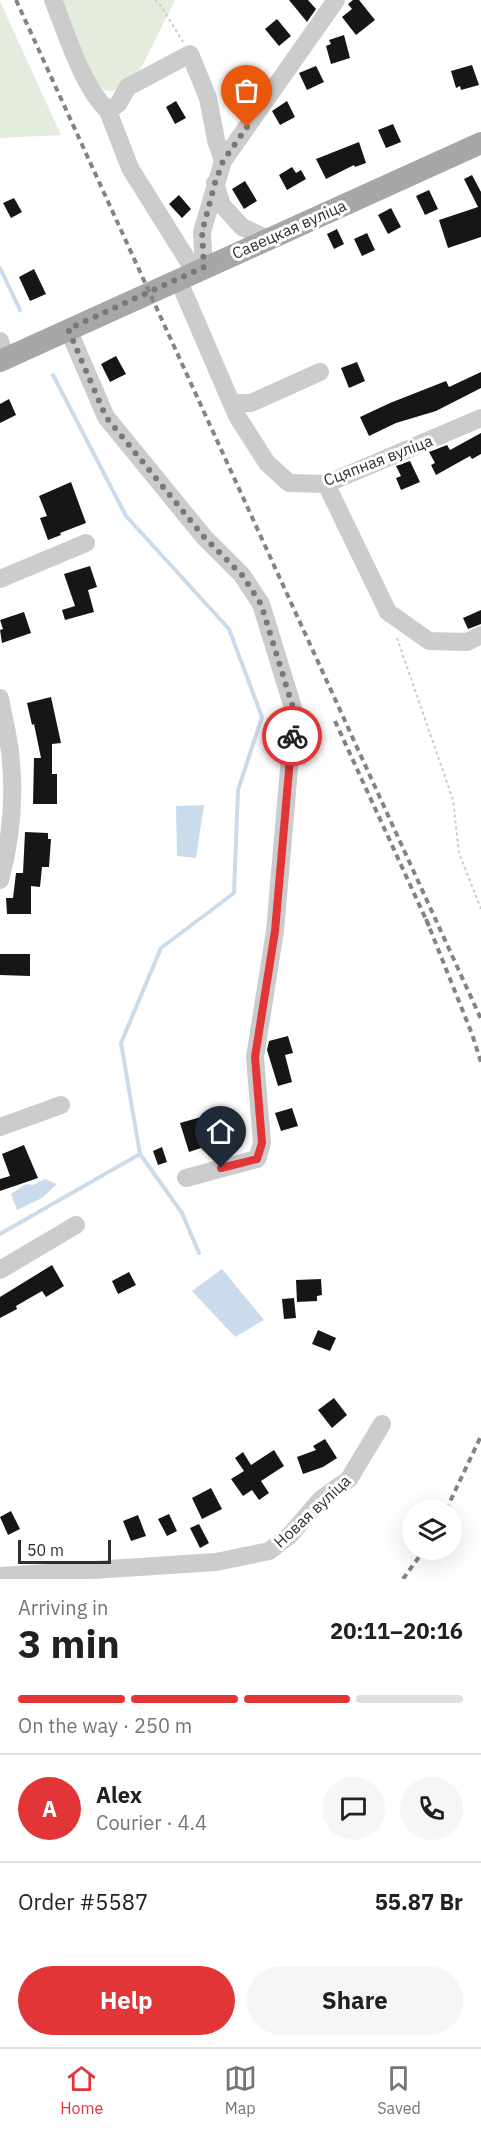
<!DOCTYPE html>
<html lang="en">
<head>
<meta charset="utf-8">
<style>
	:root { --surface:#fff; --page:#f6f6f6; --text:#202124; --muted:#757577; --line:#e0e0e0; --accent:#e23537 }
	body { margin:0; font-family:"IBM Plex Sans",sans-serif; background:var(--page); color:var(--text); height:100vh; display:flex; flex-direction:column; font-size:22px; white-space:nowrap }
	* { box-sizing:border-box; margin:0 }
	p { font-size:20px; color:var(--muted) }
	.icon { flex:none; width:33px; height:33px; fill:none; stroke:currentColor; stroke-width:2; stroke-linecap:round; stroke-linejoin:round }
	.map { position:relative; height:1579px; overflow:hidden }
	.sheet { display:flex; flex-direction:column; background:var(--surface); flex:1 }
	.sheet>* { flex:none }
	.buttons { position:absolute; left:402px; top:1500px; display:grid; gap:12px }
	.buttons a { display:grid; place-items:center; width:60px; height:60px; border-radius:50%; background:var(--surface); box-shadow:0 6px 24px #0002; font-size:30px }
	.scale { position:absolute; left:18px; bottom:15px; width:93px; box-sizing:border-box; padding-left:6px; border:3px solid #2f2f2f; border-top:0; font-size:16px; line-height:21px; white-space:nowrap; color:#2f2f2f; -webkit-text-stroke:4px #fff; paint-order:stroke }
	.pin { position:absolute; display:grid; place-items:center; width:51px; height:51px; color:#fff; margin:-62px -26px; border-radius:50% 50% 50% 0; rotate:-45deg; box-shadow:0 0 6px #0007 }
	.pin .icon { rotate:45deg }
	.courier { position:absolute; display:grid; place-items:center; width:60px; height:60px; margin:-30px; border:4px solid #e23537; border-radius:50%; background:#fff; color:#222; box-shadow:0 2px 8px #0007 }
	.headline em { font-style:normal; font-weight:700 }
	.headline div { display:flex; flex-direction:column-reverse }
	.headline { display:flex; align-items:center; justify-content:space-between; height:102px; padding:0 18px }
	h1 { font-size:39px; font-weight:700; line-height:45px }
	.bar { display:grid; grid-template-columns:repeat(4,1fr); gap:9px 6px; align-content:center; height:72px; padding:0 18px }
	.bar i { height:8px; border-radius:4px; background:var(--line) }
	.bar .on { background:var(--accent) }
	.bar p { grid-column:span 4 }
	.line { display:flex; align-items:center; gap:15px; padding:0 18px; border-top:2px solid var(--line) }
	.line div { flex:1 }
	.round { display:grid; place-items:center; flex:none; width:63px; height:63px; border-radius:32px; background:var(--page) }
	.primary-button { display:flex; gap:12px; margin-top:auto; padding:12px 18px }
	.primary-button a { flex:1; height:69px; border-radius:36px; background:var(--accent); color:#fff; font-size:24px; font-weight:700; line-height:69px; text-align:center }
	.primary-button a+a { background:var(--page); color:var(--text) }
	.menu { display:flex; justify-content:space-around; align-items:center; height:84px; border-top:2px solid var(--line); background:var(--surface); font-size:16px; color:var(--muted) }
	.menu a { display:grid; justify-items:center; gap:3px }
	.menu .on { color:var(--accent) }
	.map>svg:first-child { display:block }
</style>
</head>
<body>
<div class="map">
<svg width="481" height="1579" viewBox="0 0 481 1579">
	<rect width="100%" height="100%" fill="#fff"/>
	<g fill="#e4ecdd">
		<path d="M62,0h113l-40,80 -19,10 -6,1 -6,-1 -11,-13z"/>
		<path d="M0,1l8,18 53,116 -61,3z"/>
	</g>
	<g fill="#cadceb">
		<path d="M204,805l-8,53 -19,-2 -1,-50z"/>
		<path d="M45,1179l12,5 -15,14 -25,12 -6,-16 15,-10 7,1z"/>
		<path d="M222,1269l42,51 -29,17 -43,-46z"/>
	</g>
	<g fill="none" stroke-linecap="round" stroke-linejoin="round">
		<g stroke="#cadceb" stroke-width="4">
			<path d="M0,268l20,42"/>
			<path d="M53,375l73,141 103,113 33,88 -24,73 -4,103 -73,55 -40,95 19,111 42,59 17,40"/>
			<path d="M0,1234l140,-80"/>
		</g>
	</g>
	<g fill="#161616">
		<path d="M289,0h19l8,9 -9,13z"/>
		<path d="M353,0h6l16,20 -19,15 -14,-18 10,-8 -4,-5z"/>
		<path d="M277,19l14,17 -12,10 -14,-17z"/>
		<path d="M344,35l6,23 -19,6 -5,-18 5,-2 -2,-4z"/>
		<path d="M472,65l7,20 -18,5 -1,-4 -4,2 -5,-17z"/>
		<path d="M316,66l8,16 -17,8 -8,-17z"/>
		<path d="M249,71l12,14 -12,10 -12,-14z"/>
		<path d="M176,101l10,17 -11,6 -9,-17z"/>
		<path d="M287,101l8,16 -15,8 -8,-14z"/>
		<path d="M393,124l8,18 -15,6 -8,-18z"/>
		<path d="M359,142l7,21 -11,4 -1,-2 -28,14 -10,-20z"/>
		<path d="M292,167l4,6 5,-3 5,9 -19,11 -8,-15z"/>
		<path d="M472,175l9,17v45l-33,11 -9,-28 39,-13 -14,-28z"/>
		<path d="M245,181l12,20 -13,8 -12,-20z"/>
		<path d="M429,190l9,19 -13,6 -9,-19z"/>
		<path d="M179,195l12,14 -9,9 -13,-14z"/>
		<path d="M14,198l8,14 -11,6 -8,-15z"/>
		<path d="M391,208l10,19 -13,7 -10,-19z"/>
		<path d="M337,229l7,15 -10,5 -7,-15z"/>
		<path d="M367,233l8,17 -13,6 -8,-17z"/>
		<path d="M34,269l12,25 -16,7 -11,-24z"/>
		<path d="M116,356l10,18 -16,8 -9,-18z"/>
		<path d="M357,362l8,19 -16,7 -8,-20z"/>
		<path d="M481,372v16l-45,23 -40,12 -27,13 -9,-19 30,-14 56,-22 3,6z"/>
		<path d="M9,399l7,16 -16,8v-19z"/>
		<path d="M481,433v21l-9,5 -2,-3 -34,19 -5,-10 4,-2 -6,-11 18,-7 3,5z"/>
		<path d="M410,461l10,21 -19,8 -5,-12 5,-2 -5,-10z"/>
		<path d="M71,482l15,41 -26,10 1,2 -13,5 -8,-22 7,-2 -8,-20z"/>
		<path d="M90,566l7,21 -9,3 6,22 -29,8 -3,-10 13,-4 -11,-32z"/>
		<path d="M481,610v14l-13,5 -5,-11z"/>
		<path d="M24,612l7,21 -29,10 -2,-13 3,-1 -3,-9z"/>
		<path d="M51,697l10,46 -9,1v30h5v30h-24l1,-46h7l-7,-34 -2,1 -5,-22z"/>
		<path d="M25,832l23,1v6h3l-2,28h-7l-2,20 -9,-1v28h-24l-1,-16h7l3,-25h7z"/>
		<path d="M0,954h30v22l-30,-1z"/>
		<path d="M288,1036l5,17 -8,2 7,27 -14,4 -11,-36 2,-9z"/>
		<path d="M292,1108l6,18 -17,5 -6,-18z"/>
		<path d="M201,1117l4,11 -6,1 5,18 -15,5 -9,-29z"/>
		<path d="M24,1145l14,33 -38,13v-12l10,-3 -8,-22z"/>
		<path d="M162,1147l5,15 -9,3 -5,-14z"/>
		<path d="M52,1265l12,21 -18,11 -4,-6 -26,15 1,3 -17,9v-21z"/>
		<path d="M129,1272l7,13 -18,9 -6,-13z"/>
		<path d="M321,1279l1,16 -5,1v5l-20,1 -1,-22z"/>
		<path d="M294,1298l2,20 -12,1 -2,-20z"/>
		<path d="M318,1330l18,8 -6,13 -18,-7z"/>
		<path d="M334,1398l13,17 -15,13 -14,-18z"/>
		<path d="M325,1439l12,19 -14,9 -20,7 -6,-17 19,-7 -3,-4z"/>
		<path d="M274,1450l10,16 -23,15 8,12 -10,7 -7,-10 -9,6 -12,-17 13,-8 -9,-13 8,-6 8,13z"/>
		<path d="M211,1488l11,21 -20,10 -10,-21z"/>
		<path d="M11,1511l9,18 -12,6 -8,-18z"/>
		<path d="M169,1514l8,17 -10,5 -9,-17z"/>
		<path d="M138,1515l8,21 -15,5 -8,-20z"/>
		<path d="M199,1524l10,19 -9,5 -10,-20z"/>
	</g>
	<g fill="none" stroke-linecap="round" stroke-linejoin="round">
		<g stroke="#ccc" stroke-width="2" stroke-dasharray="3 3" stroke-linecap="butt">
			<path d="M155,0l6,6 22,36"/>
			<path d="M397,638l56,162 6,53 22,56"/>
		</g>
		<g stroke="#ccc" stroke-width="18">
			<path d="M53,0c14,34 29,86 55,111l10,-7 10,-17 62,-33 18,44 8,42 7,21"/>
			<path d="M108,111l22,57 65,104"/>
			<path d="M215,183l7,22 20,22 26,12"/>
			<path d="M204,267l-2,-35 21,-71 113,-161"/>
			<path d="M178,279l59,137 30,47 22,20 37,1 155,-66"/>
			<path d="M68,329l38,88 98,120 38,38 19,29 33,107 -19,220 -20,126 7,86 -5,16 -71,19"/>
			<path d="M0,341l6,17"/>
			<path d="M232,403h19l69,-31"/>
			<path d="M326,484l62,128 41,29 38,1 14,-7"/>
			<path d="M0,579l86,-36"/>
			<path d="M0,698c3,18 8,36 10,54 5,42 1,88 -10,128"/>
			<path d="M0,1127l61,-22"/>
			<path d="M0,1270l76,-45"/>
			<path d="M0,1576l216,-14 53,-11 21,-16 31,-36 28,-20 33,-55"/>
		</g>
		<path stroke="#a7a7a7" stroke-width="22" d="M0,361l481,-218"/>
		<g stroke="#848484" stroke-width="4" stroke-dasharray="6 4.5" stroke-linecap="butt">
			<path d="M16,0l465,1019"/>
			<path d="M335,721l94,205"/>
			<path d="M426,919l46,115 9,28"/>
			<path d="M446,1510l35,-74"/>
			<path d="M403,1579l21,-29"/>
		</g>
	</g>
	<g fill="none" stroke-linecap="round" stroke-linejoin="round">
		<path stroke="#787878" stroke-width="6" stroke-dasharray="0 10.8" d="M247,127l-24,34 -8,22 -13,49 2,35 -136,62 38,88 98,120 38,38 19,29 33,107 -2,25"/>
		<path stroke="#e23537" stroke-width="8" d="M221,1168l36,-9 5,-16 -7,-86 20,-126 17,-195"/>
	</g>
	<g text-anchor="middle" stroke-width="6" stroke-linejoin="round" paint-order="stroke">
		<g font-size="16" fill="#2f2f2f" stroke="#fff">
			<text transform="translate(289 229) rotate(-24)" y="6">Савецкая вуліца</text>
			<text transform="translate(378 460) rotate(-21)" y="6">Сцяпная вуліца</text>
			<text transform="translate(312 1511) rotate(-43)" y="6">Новая вуліца</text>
		</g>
	</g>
</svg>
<div class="buttons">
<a><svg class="icon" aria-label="layers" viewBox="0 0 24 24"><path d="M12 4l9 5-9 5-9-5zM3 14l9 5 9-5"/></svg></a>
</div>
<div class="scale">50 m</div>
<div class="pin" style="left:247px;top:127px;background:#ea580c"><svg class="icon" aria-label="bag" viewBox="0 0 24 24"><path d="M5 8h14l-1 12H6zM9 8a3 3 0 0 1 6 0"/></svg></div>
<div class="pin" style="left:221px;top:1168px;background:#1f2937"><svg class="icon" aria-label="home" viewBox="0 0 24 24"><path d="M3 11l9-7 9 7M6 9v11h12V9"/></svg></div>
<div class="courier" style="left:292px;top:736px"><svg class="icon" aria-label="bike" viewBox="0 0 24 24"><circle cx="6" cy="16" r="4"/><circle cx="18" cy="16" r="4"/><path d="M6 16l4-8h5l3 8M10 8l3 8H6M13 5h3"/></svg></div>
</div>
<section class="sheet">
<div class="headline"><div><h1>3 min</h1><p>Arriving in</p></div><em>20:11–20:16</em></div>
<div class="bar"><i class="on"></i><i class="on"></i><i class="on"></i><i></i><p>On the way · 250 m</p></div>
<div class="line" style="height:108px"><b class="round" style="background:var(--accent);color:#fff">A</b><div><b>Alex</b><p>Courier · 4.4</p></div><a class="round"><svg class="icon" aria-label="chat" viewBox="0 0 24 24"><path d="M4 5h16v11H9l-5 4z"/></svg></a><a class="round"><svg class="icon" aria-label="phone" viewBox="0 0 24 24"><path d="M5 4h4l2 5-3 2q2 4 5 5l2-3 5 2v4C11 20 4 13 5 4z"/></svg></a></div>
<div class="line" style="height:78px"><div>Order #5587</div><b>55.87 Br</b></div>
<div class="primary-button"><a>Help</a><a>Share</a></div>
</section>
<nav class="menu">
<a class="on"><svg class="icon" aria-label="home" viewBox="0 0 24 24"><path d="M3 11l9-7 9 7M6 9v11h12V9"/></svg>Home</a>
<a><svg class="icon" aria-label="map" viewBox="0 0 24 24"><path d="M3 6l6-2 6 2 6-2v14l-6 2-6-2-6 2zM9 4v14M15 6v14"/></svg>Map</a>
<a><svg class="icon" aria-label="saved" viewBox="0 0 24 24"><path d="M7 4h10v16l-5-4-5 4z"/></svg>Saved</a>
</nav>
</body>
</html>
